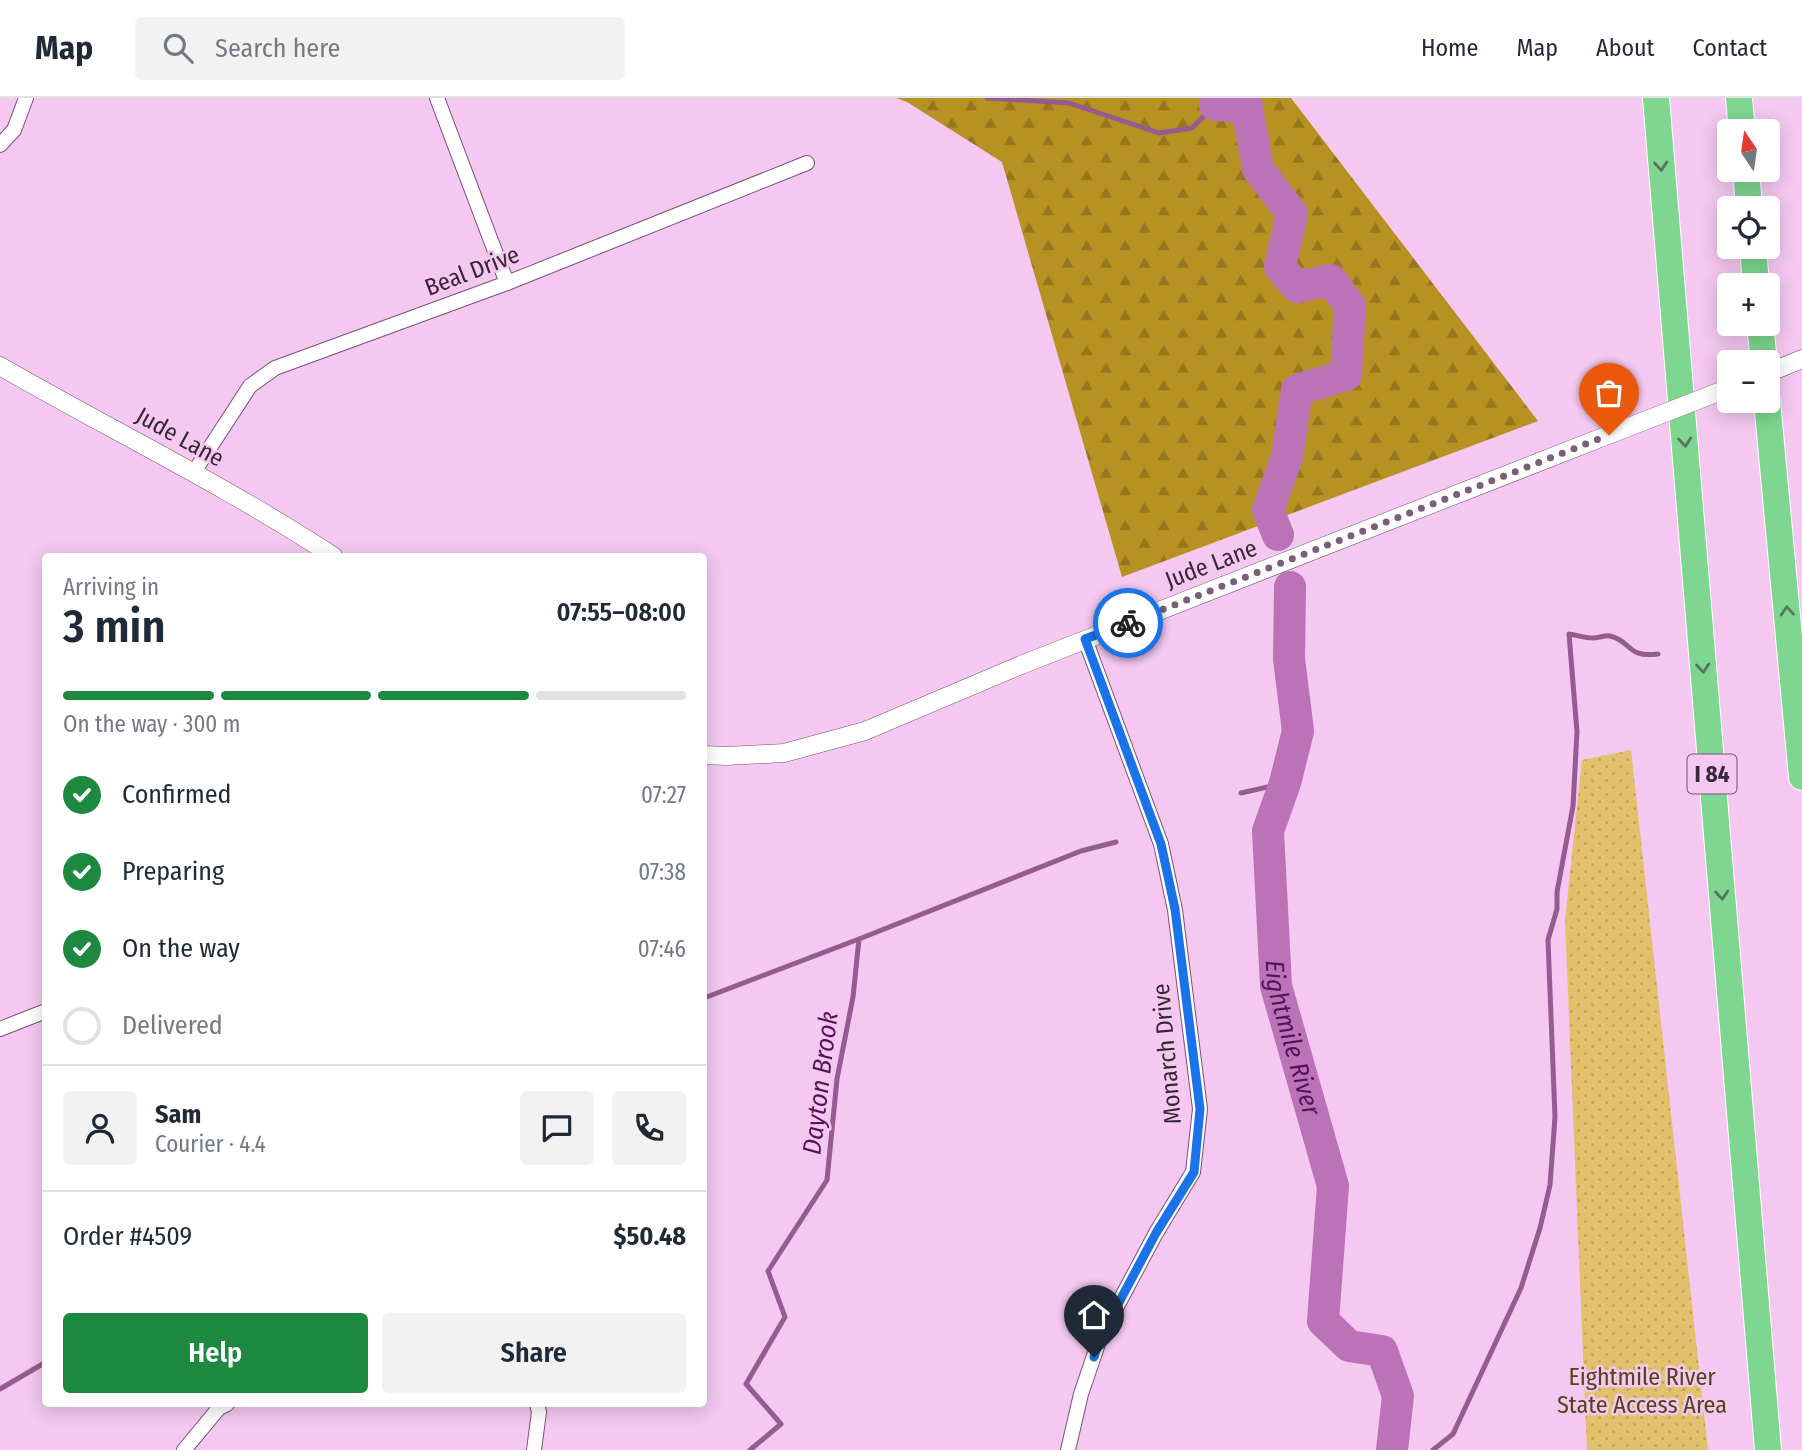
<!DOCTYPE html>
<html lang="en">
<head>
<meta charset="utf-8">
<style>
	:root { --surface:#fff; --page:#f2f2f3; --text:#1f2937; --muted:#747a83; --line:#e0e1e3; --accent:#1d883f }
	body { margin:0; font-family:"Fira Sans Condensed",sans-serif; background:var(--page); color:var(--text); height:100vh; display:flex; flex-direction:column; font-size:26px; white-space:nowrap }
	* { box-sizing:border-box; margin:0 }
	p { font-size:23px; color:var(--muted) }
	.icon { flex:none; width:38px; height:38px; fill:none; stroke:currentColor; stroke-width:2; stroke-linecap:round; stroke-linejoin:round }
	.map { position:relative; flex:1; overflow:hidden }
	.panel { position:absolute; left:42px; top:455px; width:665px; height:854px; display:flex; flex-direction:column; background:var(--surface); border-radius:7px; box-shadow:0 4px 18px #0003 }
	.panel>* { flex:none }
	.needle { width:46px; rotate:347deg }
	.fabs { position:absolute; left:1717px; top:21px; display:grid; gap:14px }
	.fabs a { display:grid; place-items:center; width:63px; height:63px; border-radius:7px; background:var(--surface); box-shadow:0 4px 18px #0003; font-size:35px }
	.pin { position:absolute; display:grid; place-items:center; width:60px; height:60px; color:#fff; margin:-72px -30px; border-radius:50% 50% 50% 0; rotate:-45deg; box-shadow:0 0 7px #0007 }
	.pin .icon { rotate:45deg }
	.courier { position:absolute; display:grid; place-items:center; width:70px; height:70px; margin:-35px; border:5px solid #1a73e8; border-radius:50%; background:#fff; color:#222; box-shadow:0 2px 9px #0007 }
	.head em { font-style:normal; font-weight:600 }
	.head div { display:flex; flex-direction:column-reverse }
	.head { display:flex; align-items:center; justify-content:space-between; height:119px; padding:0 21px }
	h1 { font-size:46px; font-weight:600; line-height:52px }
	.bar { display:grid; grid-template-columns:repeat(4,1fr); gap:10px 7px; align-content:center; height:84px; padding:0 21px }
	.bar i { height:9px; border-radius:5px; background:var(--line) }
	.bar .current { background:var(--accent) }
	.bar p { grid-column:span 4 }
	.line { display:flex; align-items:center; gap:18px; padding:0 21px; border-top:2px solid var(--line) }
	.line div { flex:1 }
	.round { display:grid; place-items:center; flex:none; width:74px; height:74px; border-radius:7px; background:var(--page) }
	ol { padding:0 21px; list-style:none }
	li { display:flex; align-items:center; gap:21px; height:77px }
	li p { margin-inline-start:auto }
	li .icon { padding:7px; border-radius:50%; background:var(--accent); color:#fff; stroke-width:4 }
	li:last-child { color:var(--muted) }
	li i { width:38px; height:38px; border:4px solid var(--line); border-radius:50% }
	.primary-button { display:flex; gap:14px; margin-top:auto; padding:14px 21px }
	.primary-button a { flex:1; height:80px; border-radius:7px; background:var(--accent); color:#fff; font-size:28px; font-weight:600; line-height:80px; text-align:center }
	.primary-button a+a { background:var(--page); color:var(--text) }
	header { display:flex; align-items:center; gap:42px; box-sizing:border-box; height:98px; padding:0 35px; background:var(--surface); border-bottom:2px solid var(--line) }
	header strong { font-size:33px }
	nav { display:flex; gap:38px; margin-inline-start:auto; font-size:24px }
	.search { width:490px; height:63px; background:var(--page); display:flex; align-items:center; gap:18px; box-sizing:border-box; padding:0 24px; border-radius:7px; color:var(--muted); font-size:26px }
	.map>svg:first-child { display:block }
</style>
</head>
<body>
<header>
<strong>Map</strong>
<div class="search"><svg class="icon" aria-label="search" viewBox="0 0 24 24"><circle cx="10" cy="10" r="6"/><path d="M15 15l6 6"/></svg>Search here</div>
<nav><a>Home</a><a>Map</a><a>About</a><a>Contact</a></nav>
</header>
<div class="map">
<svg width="1802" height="1352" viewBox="0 0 1802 1352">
	<defs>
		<pattern id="forest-firs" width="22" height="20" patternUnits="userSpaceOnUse" patternTransform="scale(1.75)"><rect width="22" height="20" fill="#b79222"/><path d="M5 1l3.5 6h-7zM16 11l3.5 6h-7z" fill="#96771e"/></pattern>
		<pattern id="park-dots" width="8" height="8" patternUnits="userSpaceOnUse" patternTransform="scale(1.75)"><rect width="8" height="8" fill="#e2c16c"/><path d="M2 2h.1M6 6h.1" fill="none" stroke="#c3a65e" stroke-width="1.8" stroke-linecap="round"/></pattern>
	</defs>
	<rect width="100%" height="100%" fill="#f4c8f0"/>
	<path fill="url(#forest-firs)" d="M896,0h395l247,323 -416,156 -120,-415 -95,-60z"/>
	<path fill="url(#park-dots)" d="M1631,652l77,700h-121l-22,-529 17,-161z"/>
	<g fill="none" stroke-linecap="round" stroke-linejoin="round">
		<g stroke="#945c90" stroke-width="5">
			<path d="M987,0l82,5 90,30 33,-5 23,-23 -4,-7"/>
			<path d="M1241,695l44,-10"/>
			<path d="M704,900l155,-59"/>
			<path d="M0,1291l46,-27"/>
			<path d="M750,1352l31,-26 -35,-40 39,-67 -17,-46 59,-91 10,-101 16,-82 6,-58 222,-88 35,-9"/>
			<path d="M1433,1352l20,-16 68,-146 19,-60 10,-43 5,-68 -7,-177 9,-31v-17l16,-86 4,-74 -8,-98c8,1 16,4 24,4 5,0 12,-3 17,-2 22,5 16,22 48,18"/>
		</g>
		<g stroke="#bb72b6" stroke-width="32">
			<path d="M1215,7l32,2 11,62 34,45 -12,53 17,20 34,-7 19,26 -4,69 -49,15 -10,67 -19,53 10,25"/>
			<path id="s1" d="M1290,489l-1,72 9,72 -13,52 -17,48 8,155 57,200 -10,135 26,25 33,5 16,45 -6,54"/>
		</g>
		<defs>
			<g id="minor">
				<path d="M437,0l70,185"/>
				<path d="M0,47l14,-15 12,-32"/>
				<path d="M194,374l56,-86 25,-18 232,-85 300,-120"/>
				<path d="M0,931l46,-18"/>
				<path d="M184,1352l35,-42 8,-4"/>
				<path d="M534,1352l5,-38 -2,-8"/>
				<path d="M1068,1352l13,-56 19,-56 56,-105 37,-61 7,-63 -25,-199 -14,-66 -76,-205"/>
			</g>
			<g id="tertiary">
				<path d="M0,268c111,64 226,120 333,190"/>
				<path d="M1768,275l34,-14"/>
				<path d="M704,657l23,1 57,-3 81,-22 156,-66 605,-237"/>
			</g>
			<g id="motorway">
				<path d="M1656,0l112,1352"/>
				<path d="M1739,0l3,33"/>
				<path d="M1746,72l3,38"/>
				<path d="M1753,149l3,38"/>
				<path d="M1760,226l4,38"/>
				<path d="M1767,303l35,376"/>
			</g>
		</defs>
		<use href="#minor" stroke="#785276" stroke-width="16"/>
		<use href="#tertiary" stroke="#785276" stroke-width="19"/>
		<use href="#motorway" stroke="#fff" stroke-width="28"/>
		<use href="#minor" stroke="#fff" stroke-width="14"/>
		<use href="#tertiary" stroke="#fff" stroke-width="18"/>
		<use href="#motorway" stroke="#7fd690" stroke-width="26"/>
		<defs>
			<path id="tertiary-bridge" d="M1626,330l103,-40"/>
		</defs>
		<use href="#tertiary-bridge" stroke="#785276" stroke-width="19" stroke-linecap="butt"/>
		<use href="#tertiary-bridge" stroke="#fff" stroke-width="18"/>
	</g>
	<defs><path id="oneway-chevron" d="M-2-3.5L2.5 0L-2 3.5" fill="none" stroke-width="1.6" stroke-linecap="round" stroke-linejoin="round" transform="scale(1.75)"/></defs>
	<g stroke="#58765e">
		<use href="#oneway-chevron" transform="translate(1661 68) rotate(85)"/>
		<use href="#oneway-chevron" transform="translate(1685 344) rotate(85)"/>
		<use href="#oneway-chevron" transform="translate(1787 513) rotate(-95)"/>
		<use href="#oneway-chevron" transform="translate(1703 570) rotate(85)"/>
		<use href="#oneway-chevron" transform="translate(1722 797) rotate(85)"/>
	</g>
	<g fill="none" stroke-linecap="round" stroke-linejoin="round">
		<path stroke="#7a5f77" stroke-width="7" stroke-dasharray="0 12.6" d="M1128,525l481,-188"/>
		<path stroke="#1a73e8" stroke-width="9" d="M1094,1259l6,-19 56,-105 38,-61 6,-63 -25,-200 -14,-65 -76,-205 43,-16"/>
	</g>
	<g text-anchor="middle" stroke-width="5" stroke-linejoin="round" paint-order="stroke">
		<rect fill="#f4c8f0" stroke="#70576e" stroke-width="2" x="1687.5" y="656.5" width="49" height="39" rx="5"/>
		<g font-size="23" font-weight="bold" fill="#382736">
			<text x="1712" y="684">I 84</text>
		</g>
		<g font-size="24" fill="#382736" stroke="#f4c8f0">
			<text transform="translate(472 173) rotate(-21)" y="8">Beal Drive</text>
			<text transform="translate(180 339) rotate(29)" y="8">Jude Lane</text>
			<text transform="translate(1211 466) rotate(-21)" y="8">Jude Lane</text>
			<text transform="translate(1167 956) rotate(-95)" y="8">Monarch Drive</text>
		</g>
		<g font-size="24" fill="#544419" stroke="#f4c8f0">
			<text x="1642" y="1287">Eightmile River<tspan x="1642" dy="28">State Access Area</tspan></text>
		</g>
		<g font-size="26" font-style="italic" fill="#561354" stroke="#f4c8f0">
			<text dy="9" stroke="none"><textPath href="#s1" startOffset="458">Eightmile River</textPath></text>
			<text transform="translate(820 985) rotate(-83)" y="9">Dayton Brook</text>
		</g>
	</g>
</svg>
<div class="fabs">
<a><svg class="needle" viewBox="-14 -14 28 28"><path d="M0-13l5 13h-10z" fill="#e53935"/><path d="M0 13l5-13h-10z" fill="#747a83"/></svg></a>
<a><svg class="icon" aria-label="locate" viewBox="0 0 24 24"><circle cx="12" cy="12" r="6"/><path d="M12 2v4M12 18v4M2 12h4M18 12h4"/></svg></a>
<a>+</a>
<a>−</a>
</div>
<div class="pin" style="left:1609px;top:337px;background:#ea580c"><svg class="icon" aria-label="bag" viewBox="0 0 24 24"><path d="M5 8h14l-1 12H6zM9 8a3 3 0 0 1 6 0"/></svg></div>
<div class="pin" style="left:1094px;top:1259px;background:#1f2937"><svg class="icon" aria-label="home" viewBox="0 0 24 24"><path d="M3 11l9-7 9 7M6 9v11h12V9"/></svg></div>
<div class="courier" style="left:1128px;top:525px"><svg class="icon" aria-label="bike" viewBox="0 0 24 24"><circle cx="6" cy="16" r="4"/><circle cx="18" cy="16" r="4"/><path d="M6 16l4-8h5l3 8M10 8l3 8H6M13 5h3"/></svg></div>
<section class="panel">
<div class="head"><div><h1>3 min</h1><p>Arriving in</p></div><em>07:55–08:00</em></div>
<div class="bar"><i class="current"></i><i class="current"></i><i class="current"></i><i></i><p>On the way · 300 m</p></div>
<ol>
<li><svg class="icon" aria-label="check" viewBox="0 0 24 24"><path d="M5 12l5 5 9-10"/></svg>Confirmed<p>07:27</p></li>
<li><svg class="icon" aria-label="check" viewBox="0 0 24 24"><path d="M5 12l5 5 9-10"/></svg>Preparing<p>07:38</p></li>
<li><svg class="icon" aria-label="check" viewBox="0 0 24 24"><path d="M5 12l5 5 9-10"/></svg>On the way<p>07:46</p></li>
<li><i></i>Delivered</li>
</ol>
<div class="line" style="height:126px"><a class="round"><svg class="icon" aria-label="person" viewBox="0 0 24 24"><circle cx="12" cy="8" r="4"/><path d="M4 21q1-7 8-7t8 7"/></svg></a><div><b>Sam</b><p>Courier · 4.4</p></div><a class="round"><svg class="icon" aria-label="chat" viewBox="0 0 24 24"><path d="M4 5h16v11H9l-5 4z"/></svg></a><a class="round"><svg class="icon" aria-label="phone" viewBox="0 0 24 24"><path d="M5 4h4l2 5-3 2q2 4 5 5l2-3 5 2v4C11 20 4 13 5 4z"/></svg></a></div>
<div class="line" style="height:91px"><div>Order #4509</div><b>$50.48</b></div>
<div class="primary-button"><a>Help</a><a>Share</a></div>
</section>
</div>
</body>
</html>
